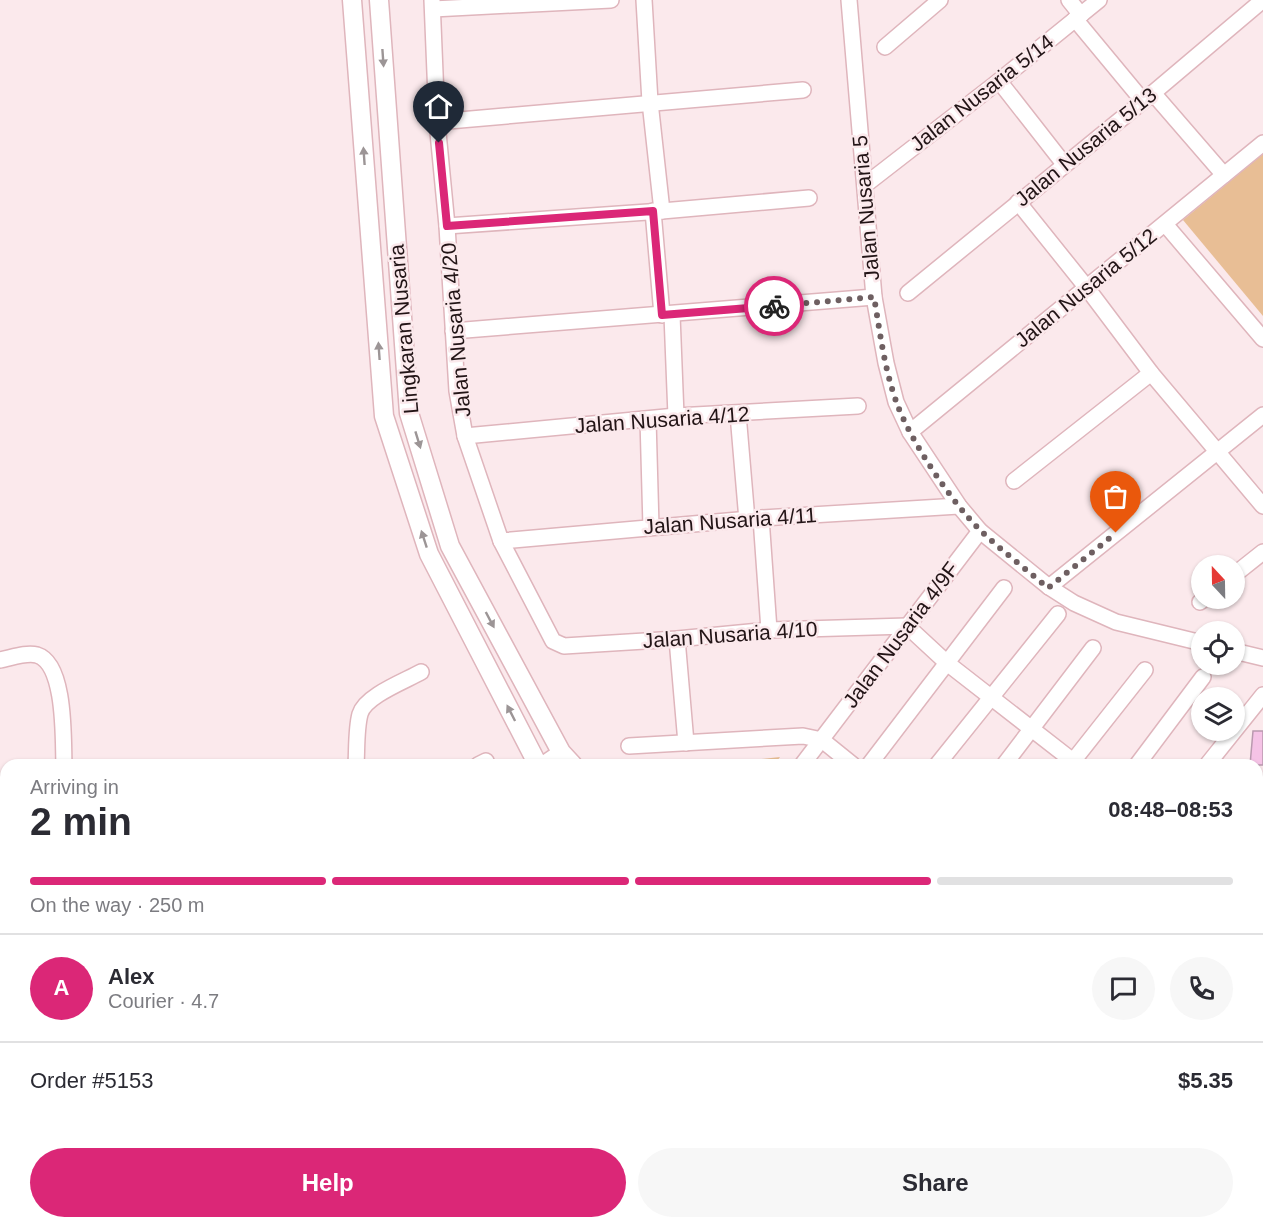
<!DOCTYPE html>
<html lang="en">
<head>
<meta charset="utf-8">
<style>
	:root { --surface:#fff; --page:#f7f7f7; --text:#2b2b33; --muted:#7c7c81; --line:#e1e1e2; --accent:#db2777 }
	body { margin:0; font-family:Arial,sans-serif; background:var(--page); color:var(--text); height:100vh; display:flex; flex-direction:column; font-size:22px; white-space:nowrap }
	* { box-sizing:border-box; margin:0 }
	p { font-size:20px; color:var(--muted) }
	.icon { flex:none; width:33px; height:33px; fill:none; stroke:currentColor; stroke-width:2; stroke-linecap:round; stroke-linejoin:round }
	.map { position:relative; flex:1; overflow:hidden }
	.side { position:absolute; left:0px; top:759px; width:1263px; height:470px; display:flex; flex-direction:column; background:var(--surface); border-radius:18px 18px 0 0; box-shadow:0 2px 4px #0004 }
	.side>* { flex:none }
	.needle { width:39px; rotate:338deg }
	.fabs { position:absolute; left:1191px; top:555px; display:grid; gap:12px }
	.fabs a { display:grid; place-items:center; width:54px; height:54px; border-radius:50%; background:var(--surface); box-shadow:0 2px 4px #0004; font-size:30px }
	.pin { position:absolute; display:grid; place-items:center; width:51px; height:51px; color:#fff; margin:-62px -26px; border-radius:50% 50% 50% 0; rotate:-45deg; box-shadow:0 0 6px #0007 }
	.pin .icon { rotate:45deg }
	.courier { position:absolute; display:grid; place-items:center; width:60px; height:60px; margin:-30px; border:4px solid #db2777; border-radius:50%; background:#fff; color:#222; box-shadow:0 2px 8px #0007 }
	.overview em { font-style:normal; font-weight:600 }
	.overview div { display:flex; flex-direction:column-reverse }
	.overview { display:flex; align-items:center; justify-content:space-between; height:102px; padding:0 30px }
	h1 { font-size:39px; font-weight:600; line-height:45px }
	.bar { display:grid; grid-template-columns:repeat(4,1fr); gap:9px 6px; align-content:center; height:72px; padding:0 30px }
	.bar i { height:8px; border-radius:4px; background:var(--line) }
	.bar .on { background:var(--accent) }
	.bar p { grid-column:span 4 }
	.line { display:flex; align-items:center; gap:15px; padding:0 30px; border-top:2px solid var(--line) }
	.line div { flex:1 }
	.round { display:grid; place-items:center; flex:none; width:63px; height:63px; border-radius:32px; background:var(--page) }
	.action { display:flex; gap:12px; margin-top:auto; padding:12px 30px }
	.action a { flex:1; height:69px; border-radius:36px; background:var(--accent); color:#fff; font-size:24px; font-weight:600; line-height:69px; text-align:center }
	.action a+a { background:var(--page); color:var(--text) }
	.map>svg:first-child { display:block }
</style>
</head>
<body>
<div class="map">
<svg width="1263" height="1228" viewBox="0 0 1263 1228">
	<rect width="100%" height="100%" fill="#fbe9ec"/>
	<g fill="#e8be95">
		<path d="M1263,154v162l-80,-96z"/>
		<path d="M780,757l-6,8h-65z"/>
		<path d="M1257,808l6,1v82l-6,-2z"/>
		<path d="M1257,894l6,2v185l-6,15z"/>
	</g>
	<path fill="#f5c3e6" stroke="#b999af" stroke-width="1.5" d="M1253,731h10v34h-13z"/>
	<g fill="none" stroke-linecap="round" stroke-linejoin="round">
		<defs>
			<g id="minor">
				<path d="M432,0l5,122 10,104 10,165 8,45 36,105 52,100 11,5 113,-7 92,-9 138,-4 40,37 131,102"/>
				<path d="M644,0l6,102 12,109"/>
				<path d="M849,0l25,297 12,66 10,39 14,30 49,74 21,25 69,56 25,16 42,19 86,21"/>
				<path d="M1069,0l12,15"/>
				<path d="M433,9l178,-9"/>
				<path d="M1075,19l68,82"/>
				<path d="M885,47l55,-47"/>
				<path d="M999,81l65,83"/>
				<path d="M1153,93l71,82"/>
				<path d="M437,122l366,-32"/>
				<path d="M865,185l134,-104 100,-81"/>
				<path d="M1018,202l69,86 64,85 112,133"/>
				<path d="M653,211l9,104"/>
				<path d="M1165,224l98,115"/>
				<path d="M447,226l215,-15 147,-13"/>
				<path d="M908,293l245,-200 110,-93"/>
				<path d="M672,315l4,101"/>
				<path d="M453,331l421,-34"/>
				<path d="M738,414l9,106"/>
				<path d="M648,419l3,108"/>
				<path d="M910,432l353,-289"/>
				<path d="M465,436l211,-20 182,-10"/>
				<path d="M1014,481l137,-108"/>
				<path d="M761,518l8,112"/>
				<path d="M501,541l260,-23 198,-12"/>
				<path d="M1234,575l29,-23"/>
				<path d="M1049,587l214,-172"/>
				<path d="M1200,602l5,-4"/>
				<path d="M677,639l9,104"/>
				<path d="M1234,651l29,7"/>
				<path d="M0,660c11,-2 26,-8 37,-5 29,9 26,85 27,110"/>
				<path d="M629,746l174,-10 19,4 31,25"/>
				<path d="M356,765c1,-16 0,-36 4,-51 5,-18 45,-33 61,-42"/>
				<path d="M478,765l8,-4"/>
				<path d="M542,765l19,-13"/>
				<path d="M802,765l178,-234"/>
				<path d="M869,765l135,-177"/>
				<path d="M937,765l121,-151"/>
				<path d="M1004,765l89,-117"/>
				<path d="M1070,765l75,-95"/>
				<path d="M1137,765l66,-88"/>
				<path d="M1207,765l56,-70"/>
				<path d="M0,1039l6,-1"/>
				<path d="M1257,1137l6,-4"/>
				<path d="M80,1222l1,6"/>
				<path d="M464,1222l11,6"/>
				<path d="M974,1222l13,6"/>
				<path d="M1248,1222l15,5"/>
				<path d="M141,1228v-6"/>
				<path d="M164,1228l2,-6"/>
				<path d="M298,1228l2,-6"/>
				<path d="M513,1228l3,-6"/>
				<path d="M729,1228l3,-6"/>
				<path d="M792,1228l2,-6"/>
				<path d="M846,1228l3,-6"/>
				<path d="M904,1228l3,-6"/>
				<path d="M1022,1228l2,-6"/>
				<path d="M1085,1228l3,-6"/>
			</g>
			<g id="major">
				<path d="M352,0l32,416 45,138 109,211"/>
				<path d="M379,0l30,413 41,133 111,206 12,13"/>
				<path d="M1257,1149l6,1"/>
				<path d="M1257,1176l6,1"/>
			</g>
		</defs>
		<use href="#minor" stroke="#dfb5bc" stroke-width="18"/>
		<use href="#major" stroke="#dfb5bc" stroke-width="21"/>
		<use href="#minor" stroke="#fff" stroke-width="15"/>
		<use href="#major" stroke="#fff" stroke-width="18"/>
	</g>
	<defs><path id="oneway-solid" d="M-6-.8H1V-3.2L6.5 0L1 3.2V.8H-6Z" transform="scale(1.5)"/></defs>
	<g fill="#9c9596">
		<use href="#oneway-solid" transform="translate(383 58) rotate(86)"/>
		<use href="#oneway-solid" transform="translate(364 156) rotate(-94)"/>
		<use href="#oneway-solid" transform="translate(379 351) rotate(-94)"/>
		<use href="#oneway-solid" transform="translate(418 440) rotate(73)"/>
		<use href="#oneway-solid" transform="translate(424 539) rotate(-108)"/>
		<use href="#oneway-solid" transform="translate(490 620) rotate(62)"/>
		<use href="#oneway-solid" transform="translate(511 713) rotate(-117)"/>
	</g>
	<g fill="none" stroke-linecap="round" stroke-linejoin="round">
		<path stroke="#6e5f61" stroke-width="6" stroke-dasharray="0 10.8" d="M774,306l100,-9c6,35 10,70 22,104 13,38 56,102 85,130 21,20 45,38 67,57l68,-55"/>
		<path stroke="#db2777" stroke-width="8" d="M439,143l8,83 206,-15 9,104 112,-9"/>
	</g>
	<g text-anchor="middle" stroke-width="5" stroke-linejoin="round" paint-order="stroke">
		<g font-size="21" fill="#221416" stroke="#fbe9ec">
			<text transform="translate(982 93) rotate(-38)" y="7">Jalan Nusaria 5/14</text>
			<text transform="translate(1086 147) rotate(-39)" y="7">Jalan Nusaria 5/13</text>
			<text transform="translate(866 208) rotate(-95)" y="7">Jalan Nusaria 5</text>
			<text transform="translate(1086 288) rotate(-39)" y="7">Jalan Nusaria 5/12</text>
			<text transform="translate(404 329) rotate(-95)" y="7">Lingkaran Nusaria</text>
			<text transform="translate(456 330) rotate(-95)" y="7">Jalan Nusaria 4/20</text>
			<text transform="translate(662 420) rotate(-4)" y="7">Jalan Nusaria 4/12</text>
			<text transform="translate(730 521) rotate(-4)" y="7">Jalan Nusaria 4/11</text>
			<text transform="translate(730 635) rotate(-4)" y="7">Jalan Nusaria 4/10</text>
			<text transform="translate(901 635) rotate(-53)" y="7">Jalan Nusaria 4/9F</text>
		</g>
	</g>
</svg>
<div class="fabs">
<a><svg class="needle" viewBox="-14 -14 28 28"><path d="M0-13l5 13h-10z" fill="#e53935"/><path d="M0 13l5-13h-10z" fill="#7c7c81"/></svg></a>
<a><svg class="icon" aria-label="locate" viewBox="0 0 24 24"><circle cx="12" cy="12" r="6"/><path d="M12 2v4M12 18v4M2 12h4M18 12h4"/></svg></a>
<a><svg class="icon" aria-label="layers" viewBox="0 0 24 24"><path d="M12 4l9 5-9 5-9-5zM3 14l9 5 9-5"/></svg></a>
</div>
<div class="pin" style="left:1116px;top:533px;background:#ea580c"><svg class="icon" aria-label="bag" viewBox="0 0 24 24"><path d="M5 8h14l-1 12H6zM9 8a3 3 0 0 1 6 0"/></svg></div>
<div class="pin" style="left:439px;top:143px;background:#1f2937"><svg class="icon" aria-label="home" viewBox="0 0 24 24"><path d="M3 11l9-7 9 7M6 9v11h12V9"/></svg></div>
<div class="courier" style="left:774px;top:306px"><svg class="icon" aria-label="bike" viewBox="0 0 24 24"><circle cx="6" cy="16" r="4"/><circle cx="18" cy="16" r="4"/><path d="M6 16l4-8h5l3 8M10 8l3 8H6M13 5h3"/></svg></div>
<section class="side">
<div class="overview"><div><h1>2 min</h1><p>Arriving in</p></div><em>08:48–08:53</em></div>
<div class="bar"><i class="on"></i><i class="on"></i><i class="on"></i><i></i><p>On the way · 250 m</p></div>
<div class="line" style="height:108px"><b class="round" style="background:var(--accent);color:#fff">A</b><div><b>Alex</b><p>Courier · 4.7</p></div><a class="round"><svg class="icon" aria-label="chat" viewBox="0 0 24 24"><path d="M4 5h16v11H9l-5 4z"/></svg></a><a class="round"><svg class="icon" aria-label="phone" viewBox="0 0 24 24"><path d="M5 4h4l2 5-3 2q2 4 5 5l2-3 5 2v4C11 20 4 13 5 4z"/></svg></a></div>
<div class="line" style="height:78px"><div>Order #5153</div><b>$5.35</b></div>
<div class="action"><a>Help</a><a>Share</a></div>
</section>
</div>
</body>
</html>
